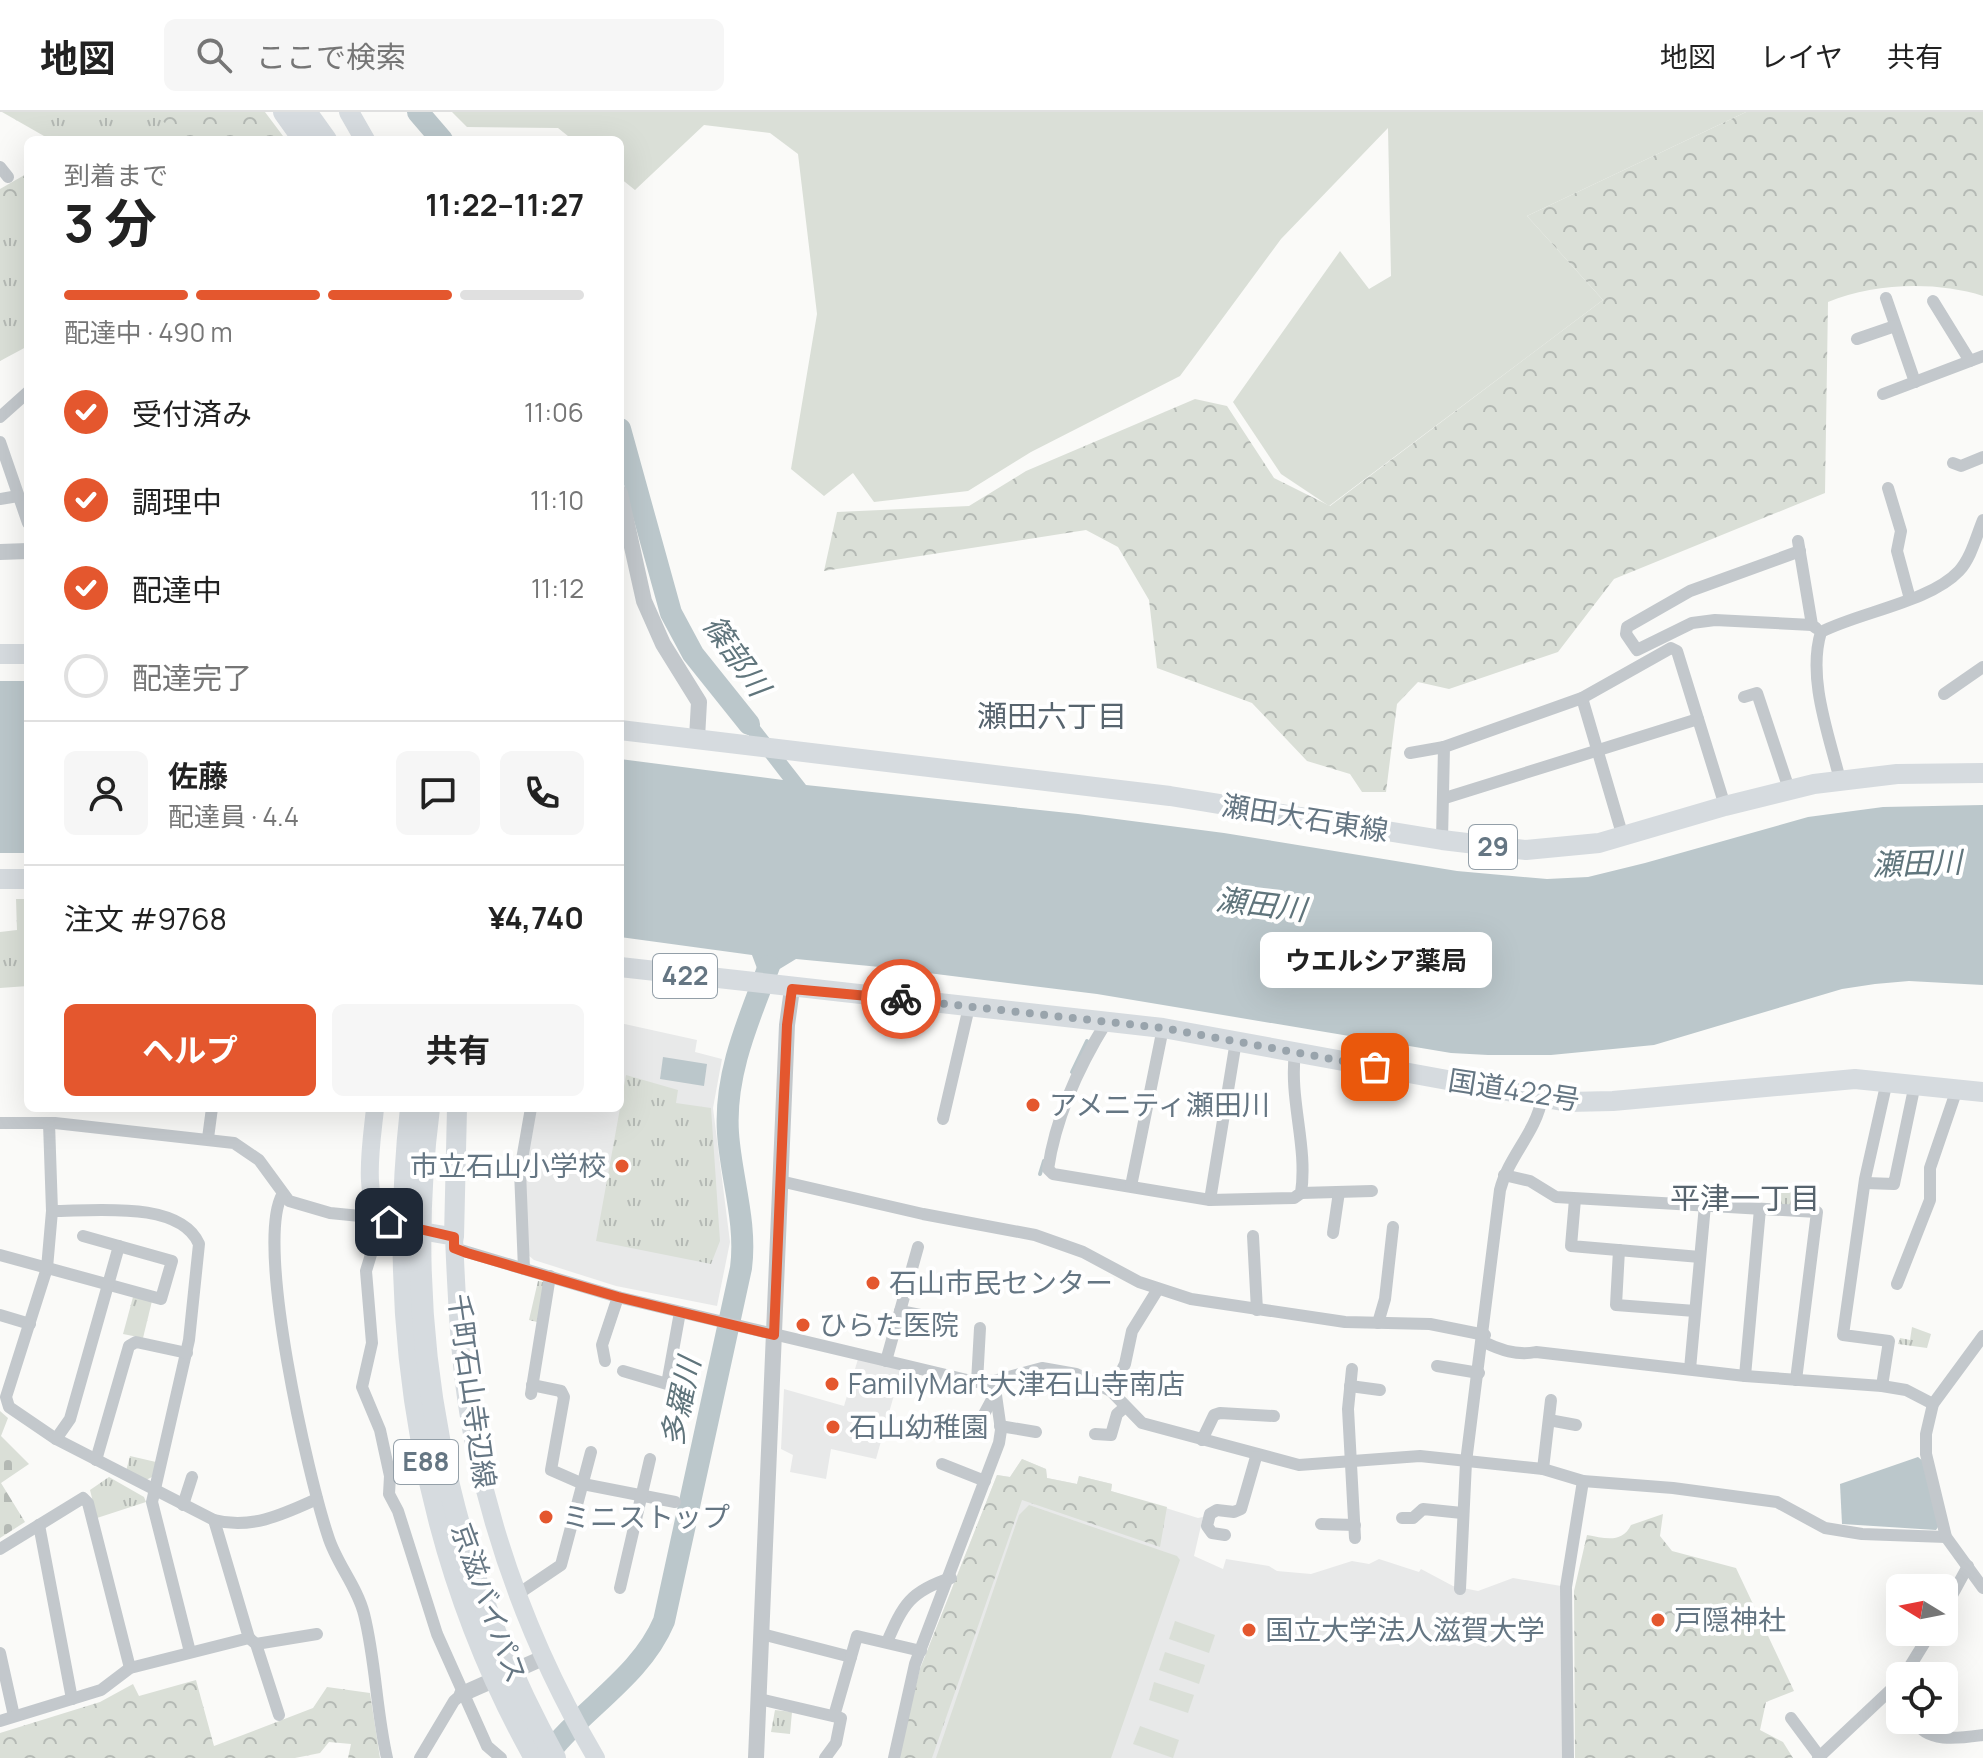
<!DOCTYPE html>
<html lang="ja">
<head>
<meta charset="utf-8">
<style>
	:root { --surface:#fff; --page:#f6f6f6; --text:#222; --muted:#767676; --line:#e0e0e0; --accent:#e4572e }
	body { margin:0; font-family:Manrope,"Noto Sans JP",sans-serif; background:var(--page); color:var(--text); height:100vh; display:flex; flex-direction:column; font-size:30px; white-space:nowrap }
	* { box-sizing:border-box; margin:0 }
	p { font-size:26px; color:var(--muted) }
	.icon { flex:none; width:44px; height:44px; fill:none; stroke:currentColor; stroke-width:2; stroke-linecap:round; stroke-linejoin:round }
	.map { position:relative; flex:1; overflow:hidden }
	.panel { position:absolute; left:24px; top:24px; width:600px; height:976px; display:flex; flex-direction:column; background:var(--surface); border-radius:12px; box-shadow:0 8px 32px #0002 }
	.panel>* { flex:none }
	.needle { width:52px; rotate:280deg }
	.buttons { position:absolute; left:1886px; top:1462px; display:grid; gap:16px }
	.buttons a { display:grid; place-items:center; width:72px; height:72px; border-radius:12px; background:var(--surface); box-shadow:0 8px 32px #0002; font-size:40px }
	.pin { position:absolute; display:grid; place-items:center; width:68px; height:68px; color:#fff; margin:-34px; border-radius:16px; box-shadow:0 4px 12px #0006 }
	.courier { position:absolute; display:grid; place-items:center; width:80px; height:80px; margin:-40px; border:6px solid #e4572e; border-radius:50%; background:#fff; color:#222; box-shadow:0 2px 10px #0007 }
	.bubble { position:absolute; height:56px; border-radius:12px; background:var(--surface); box-shadow:0 8px 32px #0002; font-size:26px; font-weight:700; line-height:56px; text-align:center }
	.overview em { font-style:normal; font-weight:700 }
	.overview div { display:flex; flex-direction:column-reverse }
	.overview { display:flex; align-items:center; justify-content:space-between; height:136px; padding:0 40px }
	h1 { font-size:52px; font-weight:700; line-height:60px }
	.bar { display:grid; grid-template-columns:repeat(4,1fr); gap:12px 8px; align-content:center; height:96px; padding:0 40px }
	.bar i { height:10px; border-radius:6px; background:var(--line) }
	.bar .current { background:var(--accent) }
	.bar p { grid-column:span 4 }
	.line { display:flex; align-items:center; gap:20px; padding:0 40px; border-top:2px solid var(--line) }
	.line div { flex:1 }
	.round { display:grid; place-items:center; flex:none; width:84px; height:84px; border-radius:12px; background:var(--page) }
	ol { padding:0 40px; list-style:none }
	li { display:flex; align-items:center; gap:24px; height:88px }
	li p { margin-inline-start:auto }
	li .icon { padding:8px; border-radius:50%; background:var(--accent); color:#fff; stroke-width:4 }
	li:last-child { color:var(--muted) }
	li i { width:44px; height:44px; border:4px solid var(--line); border-radius:50% }
	.cta { display:flex; gap:16px; margin-top:auto; padding:16px 40px }
	.cta a { flex:1; height:92px; border-radius:12px; background:var(--accent); color:#fff; font-size:32px; font-weight:700; line-height:92px; text-align:center }
	.cta a+a { background:var(--page); color:var(--text) }
	header { display:flex; align-items:center; gap:48px; box-sizing:border-box; height:112px; padding:0 40px; background:var(--surface); border-bottom:2px solid var(--line) }
	header strong { font-size:38px }
	nav { display:flex; gap:44px; margin-inline-start:auto; font-size:28px }
	.search { width:560px; height:72px; background:var(--page); display:flex; align-items:center; gap:20px; box-sizing:border-box; padding:0 28px; border-radius:12px; color:var(--muted); font-size:30px }
	.map>svg:first-child { display:block }
</style>
</head>
<body>
<header>
<strong>地図</strong>
<div class="search"><svg class="icon" aria-label="search" viewBox="0 0 24 24"><circle cx="10" cy="10" r="6"/><path d="M15 15l6 6"/></svg>ここで検索</div>
<nav><a>地図</a><a>レイヤ</a><a>共有</a></nav>
</header>
<div class="map">
<svg width="1983" height="1646" viewBox="0 0 1983 1646">
	<defs>
		<pattern id="forest-crowns" width="20" height="18" patternUnits="userSpaceOnUse" patternTransform="scale(2)"><rect width="20" height="18" fill="#dadfd7"/><path d="M2 6a3 3 0 1 1 6 0M12 15a3 3 0 1 1 6 0" fill="none" stroke="#b4b9b4"/></pattern>
		<pattern id="cemetery-stones" width="16" height="16" patternUnits="userSpaceOnUse" patternTransform="scale(2)"><rect width="16" height="16" fill="#dadfd7"/><path d="M2 7V4a2 2 0 0 1 4 0v3zM10 15v-3a2 2 0 0 1 4 0v3z" fill="#b4b9b4"/></pattern>
		<pattern id="park-tufts" width="24" height="20" patternUnits="userSpaceOnUse" patternTransform="scale(2)"><rect width="24" height="20" fill="#dadfd7"/><path d="M3 7l-1-3M5 7V3M7 7l1-3M15 17l-1-3M17 17v-4M19 17l1-3" fill="none" stroke="#b4b9b4"/></pattern>
	</defs>
	<rect width="100%" height="100%" fill="#fafaf8"/>
	<g fill="#e8e9e9">
		<path d="M620,911l77,17 -2,12 27,7 -9,49 17,134 -13,64 -101,-20 -82,-26 -7,-6 -4,-69 11,-77h86z"/>
		<path d="M858,1247l43,11 -25,89 -45,-10 -5,30 -36,-7 3,-17 -12,-6 3,-60 60,17z"/>
		<path d="M1022,1347l24,10 1,9 30,6 2,-8 33,8 -1,7 87,27 5,-1 -9,39 29,13 3,-10 43,7 8,5 34,3 41,-13 17,3 10,-5 40,13 2,-3 32,17 25,5 35,-13 48,8 3,172h-666l22,-89 77,-194 13,2z"/>
	</g>
	<g fill="#dadfd7">
		<path d="M452,0h1294l-219,104 76,84 -274,206 -48,-32 -48,-72 107,-151 29,38 22,-13 -3,-148 -107,111 -101,137 -149,76 -63,39 -94,11 -21,-29 -29,23 -33,-27 26,-155 -19,-160 -28,-21 -66,-8 -69,65 -15,-12v-38h-47l-15,-12 -91,-1z"/>
		<path d="M1029,1393l148,51 3,4 -69,198h-175l83,-243z"/>
		<path d="M1175,1509l40,14 -6,18 -40,-14z"/>
		<path d="M1165,1540l40,13 -6,19 -40,-14z"/>
		<path d="M1154,1570l40,13 -6,18 -39,-13z"/>
		<path d="M1140,1614l39,14 -6,18 -40,-14z"/>
	</g>
	<g fill="url(#forest-crowns)">
		<path d="M23,0h242l21,28h-237z"/>
		<path d="M1746,0h237v184c-47,-15 -109,-13 -155,6l-3,191 -211,86 -56,73 -109,37 -31,-7 -21,22 -11,88h-24l-12,-18 -43,-13 -55,-58 -95,-35 -8,-68 -31,-53 -32,-17 -262,41 13,-59 132,-6 57,-35 169,-72 32,7 47,72 56,28 273,-206 -76,-84z"/>
		<path d="M28,61v173l-28,15v-172z"/>
		<path d="M1022,1347l24,10 1,9 30,6 2,-8 33,8 -1,7 56,16 -7,40 -138,-47 -90,258h-34l22,-89 77,-194 13,2z"/>
		<path d="M1663,1402l-3,22 12,15 64,17 58,123 -28,11 -6,28 23,12 10,16h-218l-1,-167 13,-56c17,3 35,9 44,-10z"/>
		<path d="M196,1568l18,66 99,-38 14,-21 43,6 10,65h-32l3,-14 -22,-2 -9,11 -25,5h-295v-25l100,-31 33,-18 6,12z"/>
	</g>
	<path fill="url(#cemetery-stones)" d="M0,1299l8,7 -7,18 28,28 -28,19 24,39 -25,16z"/>
	<g fill="url(#park-tufts)">
		<path d="M2,0h150l33,28h-134z"/>
		<path d="M28,83v146l-28,20v-134z"/>
		<path d="M16,787h12v87l-28,2v-56l17,-2z"/>
		<path d="M626,963l52,15 -2,13 35,5 9,133 -9,23 -115,-23z"/>
		<path d="M1777,1077l24,4 -1,15 -25,-3z"/>
		<path d="M538,1169l6,1 -3,41 -12,-3z"/>
		<path d="M133,1185l19,4 -9,37 -20,-4z"/>
		<path d="M1912,1215l19,7 -4,14 -29,-4 2,-6 10,2z"/>
		<path d="M130,1344l26,6 -4,15 -6,3 -20,-9z"/>
		<path d="M109,1365l35,20 2,5 -49,16 -7,-28z"/>
		<path d="M775,1598l17,2 -2,22 -19,-2z"/>
	</g>
	<g fill="#bbc7cb">
		<rect x="0" y="569" width="28" height="172"/>
		<path d="M738,586l68,87 272,29 146,19 233,38 90,8 41,-2 57,-14 163,-46 75,-10 100,-2v180l-74,-4 -34,3 -33,5 -188,56 -103,10h-63l-37,-2 -354,-59 -217,-27 -84,-8 -23,14 -15,-2 -6,-16 -132,-18v-178l163,21 -57,-74z"/>
		<path d="M663,945l44,7 -3,22 -44,-7z"/>
		<path d="M1918,1345l5,4 17,63 -4,6 -94,-6 -2,-40z"/>
	</g>
	<g fill="none" stroke-linecap="round" stroke-linejoin="round">
		<g stroke="#bbc7cb" stroke-width="4">
			<path d="M1072,960l15,-31"/>
			<path d="M1040,1062l4,-13"/>
		</g>
		<g stroke="#bbc7cb" stroke-width="22">
			<path d="M418,0l24,28"/>
			<path d="M620,317l51,184 22,41 56,70"/>
			<path d="M545,1646c36,-49 95,-80 119,-137l77,-353c6,-46 -10,-90 -13,-135 -4,-59 21,-114 41,-167"/>
		</g>
		<g stroke="#c3c8cc" stroke-width="12">
			<path d="M0,55l8,10"/>
			<path d="M1886,186l29,84"/>
			<path d="M1933,189l37,60"/>
			<path d="M1857,227l38,-13"/>
			<path d="M1883,282l100,-38"/>
			<path d="M0,305l28,-25"/>
			<path d="M0,330l28,81"/>
			<path d="M1953,351l8,3 22,-9"/>
			<path d="M1888,376l13,43 -4,20 13,48"/>
			<path d="M0,387l18,-3"/>
			<path d="M1798,429l14,84 4,3"/>
			<path d="M1800,439l-110,40 -63,36 -1,7 11,16 55,-27 23,-3 97,5"/>
			<path d="M1944,582l39,-27"/>
			<path d="M1744,585l13,-4 32,96"/>
			<path d="M1582,586l41,139"/>
			<path d="M1410,641l34,-6"/>
			<path d="M1840,668c-11,-45 -33,-102 -19,-148 39,-20 109,-30 138,-61 12,-13 17,-34 24,-51"/>
			<path d="M1445,686l253,-79"/>
			<path d="M1442,728l2,-93 138,-49 89,-50 6,3 48,155"/>
			<path d="M1107,909c-28,45 -51,94 -59,148l5,5 157,26 84,-2 7,-5c7,-47 -12,-93 -6,-140"/>
			<path d="M943,1007l26,-112"/>
			<path d="M0,1011h55l179,20 25,17 30,41 41,12 30,3 16,-6"/>
			<path d="M49,1011l3,88 -5,57 -41,129 3,10 47,32 158,81c37,10 70,-6 103,-21"/>
			<path d="M208,1026l4,-30"/>
			<path d="M1504,1063l26,6 26,16 261,15 -21,168"/>
			<path d="M780,1069l143,33 112,21 48,17 56,30 52,17 154,23 85,2 55,11"/>
			<path d="M1866,1071l28,1 21,-100"/>
			<path d="M1131,1074l32,-158"/>
			<path d="M1301,1081l71,-2"/>
			<path d="M282,1083c-27,50 26,281 46,341 8,27 29,50 36,78 12,48 12,96 23,144"/>
			<path d="M1575,1087l-4,47 129,11"/>
			<path d="M1210,1088l26,-159"/>
			<path d="M52,1099c42,0 128,-11 147,33l-10,96 -37,162 38,150"/>
			<path d="M382,1106l-16,53 6,72 -10,44 18,43 10,46 -1,18 9,17 39,123 50,112 14,12"/>
			<path d="M1333,1121l6,-41"/>
			<path d="M1253,1124l4,74"/>
			<path d="M454,1136l164,49 349,83 27,1 48,-13 34,6 35,17 31,32 157,42 121,-9 123,13 40,12 90,7 104,14 48,26 37,6 84,3"/>
			<path d="M1619,1138l-3,55 79,6"/>
			<path d="M0,1143l161,44 11,-38 -89,-25"/>
			<path d="M524,1157l-4,-98 11,-63"/>
			<path d="M1897,1172l33,-84v-32l27,-79"/>
			<path d="M900,1199l35,7"/>
			<path d="M0,1203l30,9"/>
			<path d="M1378,1211l7,-24 8,-72"/>
			<path d="M1983,1224l-50,68 -7,30v20l20,83 37,51"/>
			<path d="M1484,1230c16,8 33,14 52,10l209,24 137,10 24,4 27,14"/>
			<path d="M605,1249l-3,-16 16,-48"/>
			<path d="M886,1249l32,-114"/>
			<path d="M1437,1254l42,7"/>
			<path d="M1352,1257l-4,40 7,129"/>
			<path d="M1690,1257l15,-164"/>
			<path d="M623,1259l44,13 13,-72"/>
			<path d="M1745,1264l15,-167"/>
			<path d="M977,1270l3,-54"/>
			<path d="M532,1273l29,6 3,6 -13,73 32,14 92,18"/>
			<path d="M1350,1274l30,4"/>
			<path d="M1882,1274l7,-45 -46,-6 22,-156 22,-98"/>
			<path d="M1111,1279l14,-27 7,-33 26,-42"/>
			<path d="M531,1282l19,-118"/>
			<path d="M983,1304l13,-24"/>
			<path d="M1549,1308l27,5"/>
			<path d="M1000,1314l36,6"/>
			<path d="M1095,1322l16,1 6,-21 7,-6"/>
			<path d="M56,1327l14,-20 49,-173"/>
			<path d="M1202,1328l12,-25 6,-2 54,3"/>
			<path d="M96,1348l33,-114 7,-4 51,11"/>
			<path d="M942,1352l43,17"/>
			<path d="M1543,1357l8,-69"/>
			<path d="M183,1393l9,-28"/>
			<path d="M1402,1406h11l10,-9 39,4"/>
			<path d="M1321,1412l34,1"/>
			<path d="M39,1413l33,174"/>
			<path d="M1225,1423l-13,-2 -5,-7 3,-12 7,-4 17,2 7,-3 15,-52"/>
			<path d="M0,1437l83,-51 5,5 42,165"/>
			<path d="M620,1476l30,-129"/>
			<path d="M1460,1477l6,-127 34,-272c9,-35 36,-57 42,-92"/>
			<path d="M518,1482l43,-29 30,-113"/>
			<path d="M1944,1498l24,-44"/>
			<path d="M762,1522l89,23 -17,59"/>
			<path d="M249,1526l7,6 23,71"/>
			<path d="M887,1530c16,-37 23,-51 64,-64"/>
			<path d="M256,1532l61,-10"/>
			<path d="M0,1541l14,63"/>
			<path d="M851,1545l6,-21 64,15"/>
			<path d="M1904,1564l27,-44"/>
			<path d="M759,1587l82,19 -5,25 -11,15"/>
			<path d="M1791,1606l29,39"/>
			<path d="M1915,1608c11,24 46,18 68,15"/>
			<path d="M0,1609l101,-31 29,-22 119,-30 -35,-118"/>
			<path d="M420,1646l34,-57 8,-7"/>
			<path d="M894,1646l21,-94 84,-221 2,-13 -7,-49"/>
			<path d="M1568,1646l-2,-171 17,-106"/>
			<path d="M1818,1646l82,-77"/>
		</g>
		<g stroke="#c3c8cc" stroke-width="16">
			<path d="M620,381l24,108 19,43 36,58 -2,36"/>
			<path d="M0,440l28,-1"/>
			<path d="M462,1582l81,-36"/>
			<path d="M756,1646l31,-733 5,-36"/>
		</g>
		<path stroke="#d6dbdf" stroke-width="18" d="M375,996c-2,26 -16,99 12,113 19,10 46,11 67,16 3,69 6,143 21,211 23,108 65,215 121,310"/>
		<g stroke="#d6dbdf" stroke-width="20">
			<path d="M0,542h28"/>
			<path d="M620,618l550,66 272,44 84,10 73,-7 126,-37 89,-22 83,-10 86,-1"/>
		</g>
		<g stroke="#d6dbdf" stroke-width="20">
			<path d="M349,0l16,28"/>
			<path d="M0,767h28"/>
			<path d="M620,855l543,61 405,74 45,-1 242,-22 128,13"/>
			<path d="M454,1125l3,-129"/>
		</g>
		<g stroke="#d6dbdf" stroke-width="22">
			<path d="M284,0l20,28"/>
			<path d="M306,0l20,28"/>
			<path d="M411,996c-25,223 13,453 124,650"/>
			<path d="M429,996c-29,225 16,452 126,650"/>
		</g>
	</g>
	<g fill="none" stroke-linecap="round" stroke-linejoin="round">
		<path stroke="#99a4ac" stroke-width="8" stroke-dasharray="0 14.4" d="M901,887l262,29 212,39"/>
		<path stroke="#e4572e" stroke-width="10" d="M389,1110l65,15v11l13,5 151,44 156,38 13,-310 5,-36 109,10"/>
	</g>
	<g fill="#e4572e" stroke="#fff" stroke-width="3">
		<circle cx="1033" cy="993" r="8"/>
		<circle cx="622" cy="1054" r="8"/>
		<circle cx="873" cy="1171" r="8"/>
		<circle cx="803" cy="1213" r="8"/>
		<circle cx="832" cy="1272" r="8"/>
		<circle cx="833" cy="1315" r="8"/>
		<circle cx="546" cy="1405" r="8"/>
		<circle cx="1658" cy="1508" r="8"/>
		<circle cx="1249" cy="1518" r="8"/>
	</g>
	<g text-anchor="middle" stroke-width="8" stroke-linejoin="round" paint-order="stroke">
		<g fill="#fff" stroke="#939fa8" stroke-width="2">
			<rect x="1469" y="713" width="48" height="44" rx="6"/>
			<rect x="653" y="842" width="64" height="44" rx="6"/>
			<rect x="394" y="1328" width="64" height="44" rx="6"/>
		</g>
		<g font-size="26" font-weight="bold" fill="#657683">
			<text x="1493" y="744">29</text>
			<text x="685" y="873">422</text>
			<text x="426" y="1359">E88</text>
		</g>
		<g font-size="28" fill="#657683" stroke="#fff">
			<text transform="translate(1305 706) rotate(9)" y="10">瀬田大石東線</text>
			<text transform="translate(1514 978) rotate(9)" y="10">国道422号</text>
			<text transform="translate(472 1279) rotate(82)" y="10">千町石山寺辺線</text>
			<text transform="translate(489 1491) rotate(70)" y="10">京滋バイパス</text>
		</g>
		<g font-size="28" fill="#657683" stroke="#fff" text-anchor="start">
			<text x="1049" y="1003">アメニティ瀬田川</text>
			<text x="606" y="1064" text-anchor="end">市立石山小学校</text>
			<text x="889" y="1181">石山市民センター</text>
			<text x="819" y="1223">ひらた医院</text>
			<text x="848" y="1282">FamilyMart大津石山寺南店</text>
			<text x="849" y="1325">石山幼稚園</text>
			<text x="562" y="1415">ミニストップ</text>
			<text x="1674" y="1518">戸隠神社</text>
			<text x="1265" y="1528">国立大学法人滋賀大学</text>
		</g>
		<g font-size="30" font-style="italic" fill="#60757c" stroke="#fff">
			<text transform="translate(736 544) rotate(55)" y="10">篠部川</text>
			<text transform="translate(1917 752) rotate(-2)" y="10">瀬田川</text>
			<text transform="translate(1261 793) rotate(7)" y="10">瀬田川</text>
			<text transform="translate(681 1290) rotate(-78)" y="10">多羅川</text>
		</g>
		<g font-size="30" fill="#57646e" stroke="#fff">
			<text x="1052" y="615">瀬田六丁目</text>
			<text x="1745" y="1097">平津一丁目</text>
		</g>
	</g>
</svg>
<div class="buttons">
<a><svg class="needle" viewBox="-14 -14 28 28"><path d="M0-13l5 13h-10z" fill="#e53935"/><path d="M0 13l5-13h-10z" fill="#767676"/></svg></a>
<a><svg class="icon" aria-label="locate" viewBox="0 0 24 24"><circle cx="12" cy="12" r="6"/><path d="M12 2v4M12 18v4M2 12h4M18 12h4"/></svg></a>
</div>
<div class="pin" style="left:1375px;top:955px;background:#ea580c"><svg class="icon" aria-label="bag" viewBox="0 0 24 24"><path d="M5 8h14l-1 12H6zM9 8a3 3 0 0 1 6 0"/></svg></div>
<div class="pin" style="left:389px;top:1110px;background:#1f2937"><svg class="icon" aria-label="home" viewBox="0 0 24 24"><path d="M3 11l9-7 9 7M6 9v11h12V9"/></svg></div>
<div class="courier" style="left:901px;top:887px"><svg class="icon" aria-label="bike" viewBox="0 0 24 24"><circle cx="6" cy="16" r="4"/><circle cx="18" cy="16" r="4"/><path d="M6 16l4-8h5l3 8M10 8l3 8H6M13 5h3"/></svg></div>
<div class="bubble" style="left:1260px;top:820px;width:232px">ウエルシア薬局</div>
<section class="panel">
<div class="overview"><div><h1>3 分</h1><p>到着まで</p></div><em>11:22–11:27</em></div>
<div class="bar"><i class="current"></i><i class="current"></i><i class="current"></i><i></i><p>配達中 · 490 m</p></div>
<ol>
<li><svg class="icon" aria-label="check" viewBox="0 0 24 24"><path d="M5 12l5 5 9-10"/></svg>受付済み<p>11:06</p></li>
<li><svg class="icon" aria-label="check" viewBox="0 0 24 24"><path d="M5 12l5 5 9-10"/></svg>調理中<p>11:10</p></li>
<li><svg class="icon" aria-label="check" viewBox="0 0 24 24"><path d="M5 12l5 5 9-10"/></svg>配達中<p>11:12</p></li>
<li><i></i>配達完了</li>
</ol>
<div class="line" style="height:144px"><a class="round"><svg class="icon" aria-label="person" viewBox="0 0 24 24"><circle cx="12" cy="8" r="4"/><path d="M4 21q1-7 8-7t8 7"/></svg></a><div><b>佐藤</b><p>配達員 · 4.4</p></div><a class="round"><svg class="icon" aria-label="chat" viewBox="0 0 24 24"><path d="M4 5h16v11H9l-5 4z"/></svg></a><a class="round"><svg class="icon" aria-label="phone" viewBox="0 0 24 24"><path d="M5 4h4l2 5-3 2q2 4 5 5l2-3 5 2v4C11 20 4 13 5 4z"/></svg></a></div>
<div class="line" style="height:104px"><div>注文 #9768</div><b>¥4,740</b></div>
<div class="cta"><a>ヘルプ</a><a>共有</a></div>
</section>
</div>
</body>
</html>
